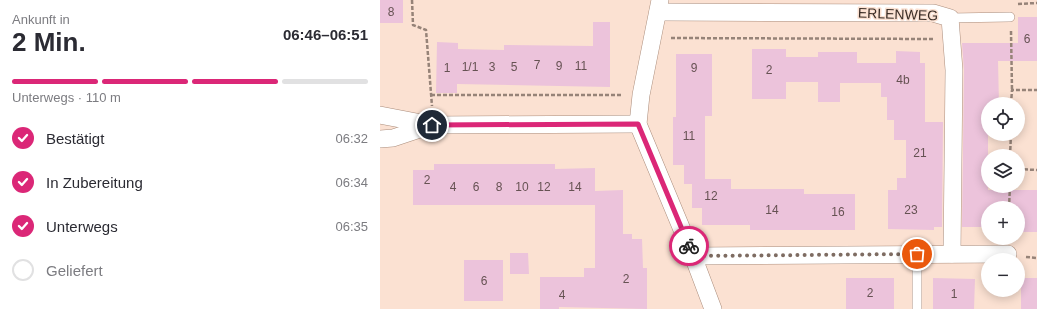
<!DOCTYPE html>
<html lang="de">
<head>
<meta charset="utf-8">
<style>
	:root { --surface:#fff; --page:#f7f7f7; --text:#2b2b33; --muted:#7c7c81; --line:#e1e1e2; --accent:#db2777 }
	body { margin:0; font-family:Arial,sans-serif; background:var(--page); color:var(--text); height:100vh; display:flex; flex-direction:column; font-size:15px; white-space:nowrap }
	* { box-sizing:border-box; margin:0 }
	p { font-size:13px; color:var(--muted) }
	.icon { flex:none; width:22px; height:22px; fill:none; stroke:currentColor; stroke-width:2; stroke-linecap:round; stroke-linejoin:round }
	.map { position:relative; flex:1; overflow:hidden }
	.side { display:flex; flex-direction:column; background:var(--surface); width:380px }
	.side>* { flex:none }
	.buttons { position:absolute; left:601px; top:97px; display:grid; gap:8px }
	.buttons a { display:grid; place-items:center; width:44px; height:44px; border-radius:50%; background:var(--surface); box-shadow:0 2px 10px #0003; font-size:20px }
	.pin { position:absolute; display:grid; place-items:center; width:34px; height:34px; color:#fff; margin:-17px; border:2px solid #fff; border-radius:50%; box-shadow:0 1px 4px #0007 }
	.courier { position:absolute; display:grid; place-items:center; width:40px; height:40px; margin:-20px; border:3px solid #db2777; border-radius:50%; background:#fff; color:#222; box-shadow:0 1px 5px #0007 }
	.overview em { font-style:normal; font-weight:700 }
	.overview div { display:flex; flex-direction:column-reverse }
	.overview { display:flex; align-items:center; justify-content:space-between; height:68px; padding:0 12px }
	h1 { font-size:26px; font-weight:700; line-height:30px }
	.bar { display:grid; grid-template-columns:repeat(4,1fr); gap:6px 4px; align-content:center; height:48px; padding:0 12px }
	.bar i { height:5px; border-radius:3px; background:var(--line) }
	.bar .on { background:var(--accent) }
	.bar p { grid-column:span 4 }
	ol { padding:0 12px; list-style:none }
	li { display:flex; align-items:center; gap:12px; height:44px }
	li p { margin-inline-start:auto }
	li .icon { padding:4px; border-radius:50%; background:var(--accent); color:#fff; stroke-width:4 }
	li:last-child { color:var(--muted) }
	li i { width:22px; height:22px; border:2px solid var(--line); border-radius:50% }
	main { display:flex; flex:1; min-height:0 }
	.map>svg:first-child { display:block }
</style>
</head>
<body>
<main>
<section class="side">
<div class="overview"><div><h1>2 Min.</h1><p>Ankunft in</p></div><em>06:46–06:51</em></div>
<div class="bar"><i class="on"></i><i class="on"></i><i class="on"></i><i></i><p>Unterwegs · 110 m</p></div>
<ol>
<li><svg class="icon" aria-label="check" viewBox="0 0 24 24"><path d="M5 12l5 5 9-10"/></svg>Bestätigt<p>06:32</p></li>
<li><svg class="icon" aria-label="check" viewBox="0 0 24 24"><path d="M5 12l5 5 9-10"/></svg>In Zubereitung<p>06:34</p></li>
<li><svg class="icon" aria-label="check" viewBox="0 0 24 24"><path d="M5 12l5 5 9-10"/></svg>Unterwegs<p>06:35</p></li>
<li><i></i>Geliefert</li>
</ol>
</section>
<div class="map">
<svg width="657" height="309" viewBox="0 0 657 309">
	<rect width="100%" height="100%" fill="#fbe1d2"/>
	<g fill="#ecc3db">
		<rect x="0" y="0" width="23" height="23"/>
		<path d="M638,17h19v44h-39l1,43h-11v86h49v42h-19v-24h-30v19h-26l2,-157 -2,-27h56z"/>
		<path d="M213,22h17v65l-153,-3v9h-21l1,-51 21,1v6l46,1v-5l89,1z"/>
		<path d="M372,49h34v8h32v-5h39v11h39v-12l24,1v11h5v59h18l-1,105h-8v3l-46,-1v-39h9v-12h9v-38h-12v-20h-7v-23h-6v-14h-41v19h-22v-20h-32v17h-34z"/>
		<path d="M296,54h36v62h-7v63h26v10h73v5h51v36h-105v-5h-48v-17h-10v-24h-8v-19h-11v-48h3z"/>
		<path d="M54,164h121v5l40,-1v37h-182v-35h21z"/>
		<path d="M243,190v44h9v5h10l1,29h4v41l-88,-2v2h-19v-32h44v-9h11v-77z"/>
		<path d="M130,253h18l1,21h-19z"/>
		<rect x="84" y="260" width="39" height="41"/>
		<rect x="466" y="278" width="48" height="31"/>
		<path d="M553,278l42,1 -1,30h-41z"/>
		<rect x="641" y="278" width="16" height="31"/>
	</g>
	<g fill="none" stroke-linecap="round" stroke-linejoin="round">
		<defs>
			<g id="lane">
				<path d="M570,18l60,-1"/>
				<path d="M537,254v55"/>
			</g>
			<g id="street">
				<path d="M280,0l-19,95 -3,29 55,132 20,53"/>
				<path d="M278,12l275,1 17,5 4,52 -2,184"/>
				<path d="M0,115l52,10 206,-1"/>
				<path d="M0,139l13,-1 39,-13"/>
				<path d="M313,256l315,-2"/>
			</g>
		</defs>
		<use href="#lane" stroke="#ab8d7c" stroke-width="10"/>
		<use href="#street" stroke="#ab8d7c" stroke-width="18"/>
		<g stroke="#968378" stroke-width="2.5" stroke-dasharray="4 2" stroke-linecap="butt">
			<path d="M32,0l1,25 13,5 6,76"/>
			<path d="M638,4l19,-1"/>
			<path d="M631,31l1,59"/>
			<path d="M291,38l263,1"/>
			<path d="M51,95h192"/>
			<path d="M631,104l1,-14h25"/>
			<path d="M630,156l1,-22"/>
			<path d="M638,169l19,1"/>
			<path d="M629,208l1,-22"/>
			<path d="M646,257l11,1"/>
		</g>
		<use href="#lane" stroke="#fff" stroke-width="9"/>
		<use href="#street" stroke="#fff" stroke-width="17"/>
	</g>
	<g fill="none" stroke-linecap="round" stroke-linejoin="round">
		<path stroke="#7e6c62" stroke-width="4" stroke-dasharray="0 7.2" d="M309,246l4,10 224,-2"/>
		<path stroke="#db2777" stroke-width="5" d="M52,125l206,-1 51,122"/>
	</g>
	<g text-anchor="middle" stroke-width="3" stroke-linejoin="round" paint-order="stroke">
		<g font-size="12" fill="#665253">
			<text x="11" y="16">8</text>
			<text x="647" y="43">6</text>
			<text x="157" y="69">7</text>
			<text x="179" y="70">9</text>
			<text x="201" y="70">11</text>
			<text x="90" y="71">1/1</text>
			<text x="112" y="71">3</text>
			<text x="134" y="71">5</text>
			<text x="67" y="72">1</text>
			<text x="314" y="72">9</text>
			<text x="389" y="74">2</text>
			<text x="523" y="84">4b</text>
			<text x="309" y="140">11</text>
			<text x="540" y="157">21</text>
			<text x="47" y="184">2</text>
			<text x="73" y="191">4</text>
			<text x="96" y="191">6</text>
			<text x="119" y="191">8</text>
			<text x="142" y="191">10</text>
			<text x="164" y="191">12</text>
			<text x="195" y="191">14</text>
			<text x="331" y="200">12</text>
			<text x="392" y="214">14</text>
			<text x="531" y="214">23</text>
			<text x="458" y="216">16</text>
			<text x="246" y="283">2</text>
			<text x="104" y="285">6</text>
			<text x="490" y="297">2</text>
			<text x="574" y="298">1</text>
			<text x="182" y="299">4</text>
		</g>
		<g font-size="14" fill="#3a2d26" stroke="#fbe1d2">
			<text transform="translate(518 14) rotate(2)" y="5">ERLENWEG</text>
		</g>
	</g>
</svg>
<div class="buttons">
<a><svg class="icon" aria-label="locate" viewBox="0 0 24 24"><circle cx="12" cy="12" r="6"/><path d="M12 2v4M12 18v4M2 12h4M18 12h4"/></svg></a>
<a><svg class="icon" aria-label="layers" viewBox="0 0 24 24"><path d="M12 4l9 5-9 5-9-5zM3 14l9 5 9-5"/></svg></a>
<a>+</a>
<a>−</a>
</div>
<div class="pin" style="left:537px;top:254px;background:#ea580c"><svg class="icon" aria-label="bag" viewBox="0 0 24 24"><path d="M5 8h14l-1 12H6zM9 8a3 3 0 0 1 6 0"/></svg></div>
<div class="pin" style="left:52px;top:125px;background:#1f2937"><svg class="icon" aria-label="home" viewBox="0 0 24 24"><path d="M3 11l9-7 9 7M6 9v11h12V9"/></svg></div>
<div class="courier" style="left:309px;top:246px"><svg class="icon" aria-label="bike" viewBox="0 0 24 24"><circle cx="6" cy="16" r="4"/><circle cx="18" cy="16" r="4"/><path d="M6 16l4-8h5l3 8M10 8l3 8H6M13 5h3"/></svg></div>
</div>
</main>
</body>
</html>
